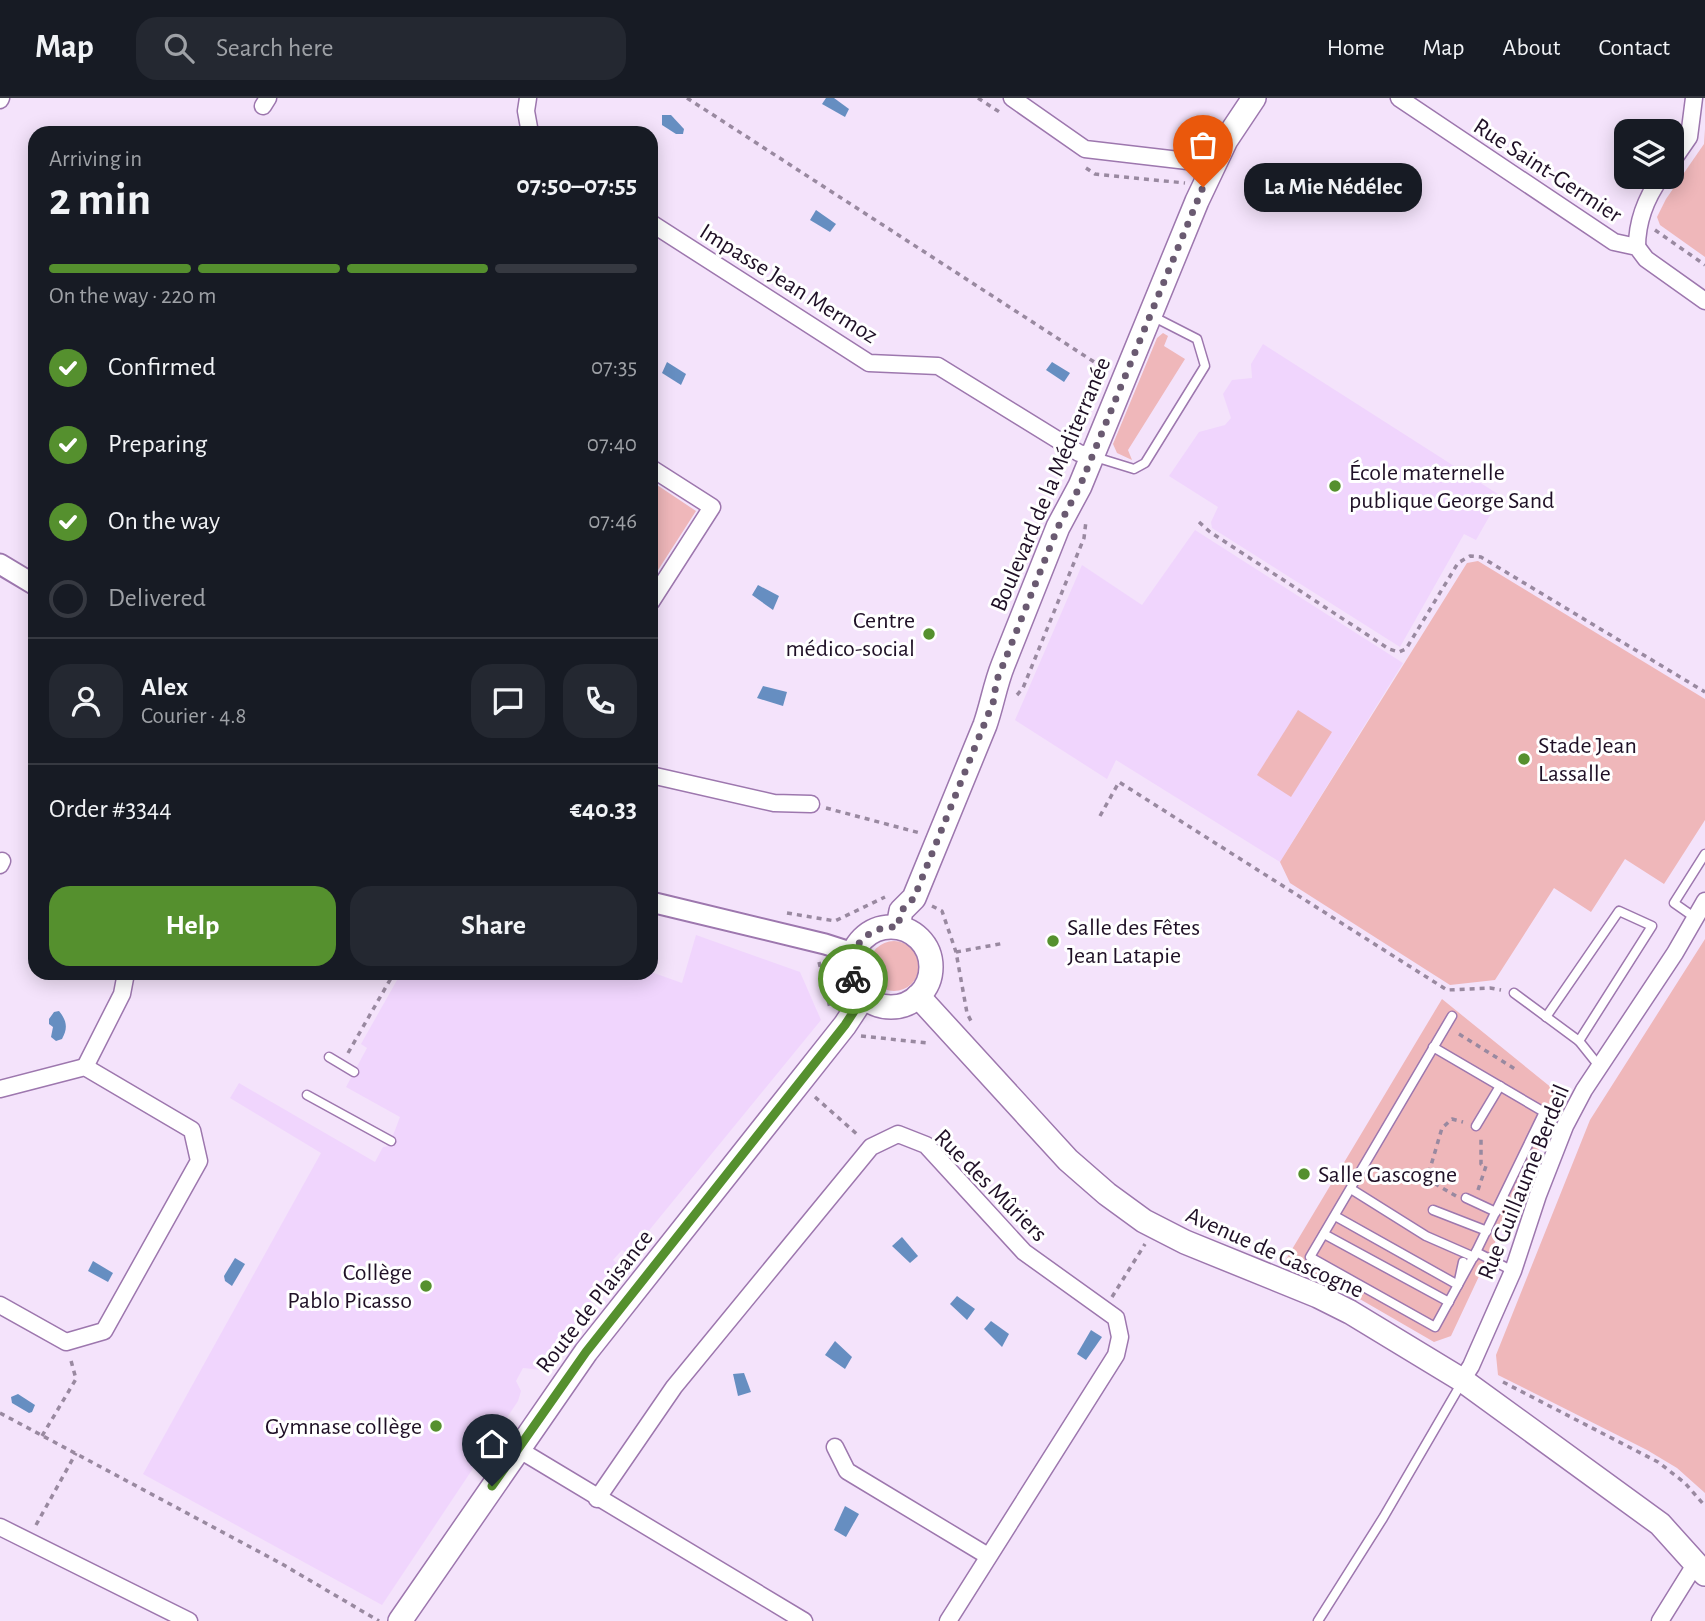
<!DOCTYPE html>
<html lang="en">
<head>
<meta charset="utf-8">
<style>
	:root { --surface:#171b24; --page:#242831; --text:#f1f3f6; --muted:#9ea1a6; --line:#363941; --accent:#55902e }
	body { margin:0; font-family:"Alegreya Sans",sans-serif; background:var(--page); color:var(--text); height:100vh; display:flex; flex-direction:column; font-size:26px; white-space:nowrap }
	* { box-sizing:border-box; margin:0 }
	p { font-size:23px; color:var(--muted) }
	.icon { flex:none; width:38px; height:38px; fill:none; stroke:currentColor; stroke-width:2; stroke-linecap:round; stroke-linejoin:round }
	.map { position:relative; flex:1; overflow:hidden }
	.sheet { position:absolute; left:28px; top:28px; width:630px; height:854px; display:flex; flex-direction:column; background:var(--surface); border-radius:21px; box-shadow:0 4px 18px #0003 }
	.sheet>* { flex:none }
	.fabs { position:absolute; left:1614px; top:21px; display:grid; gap:14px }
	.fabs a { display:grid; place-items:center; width:70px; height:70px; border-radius:14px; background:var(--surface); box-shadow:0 4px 18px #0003; font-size:35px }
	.pin { position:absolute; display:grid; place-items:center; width:60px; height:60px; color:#fff; margin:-72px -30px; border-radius:50% 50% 50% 0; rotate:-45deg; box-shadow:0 0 7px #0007 }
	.pin .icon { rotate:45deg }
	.courier { position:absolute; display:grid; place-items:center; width:70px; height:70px; margin:-35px; border:5px solid #55902e; border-radius:50%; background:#fff; color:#222; box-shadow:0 2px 9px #0007 }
	.bubble { position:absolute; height:49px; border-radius:21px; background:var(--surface); box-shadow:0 4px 18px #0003; font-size:23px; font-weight:700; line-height:49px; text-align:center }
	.headline em { font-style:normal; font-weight:700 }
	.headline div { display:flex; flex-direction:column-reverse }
	.headline { display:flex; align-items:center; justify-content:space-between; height:119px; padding:0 21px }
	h1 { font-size:46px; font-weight:700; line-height:52px }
	.bar { display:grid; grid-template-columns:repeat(4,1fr); gap:10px 7px; align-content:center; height:84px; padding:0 21px }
	.bar i { height:9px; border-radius:5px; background:var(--line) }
	.bar .current { background:var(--accent) }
	.bar p { grid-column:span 4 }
	.line { display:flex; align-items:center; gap:18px; padding:0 21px; border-top:2px solid var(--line) }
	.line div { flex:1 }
	.round { display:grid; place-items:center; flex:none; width:74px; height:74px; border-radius:21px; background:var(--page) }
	ol { padding:0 21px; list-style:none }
	li { display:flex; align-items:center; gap:21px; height:77px }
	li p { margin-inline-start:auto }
	li .icon { padding:7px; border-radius:50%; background:var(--accent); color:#fff; stroke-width:4 }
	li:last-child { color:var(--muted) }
	li i { width:38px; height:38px; border:4px solid var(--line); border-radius:50% }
	.primary-button { display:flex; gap:14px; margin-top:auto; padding:14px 21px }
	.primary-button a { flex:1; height:80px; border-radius:21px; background:var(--accent); color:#fff; font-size:28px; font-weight:700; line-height:80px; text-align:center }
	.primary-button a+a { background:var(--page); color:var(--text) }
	header { display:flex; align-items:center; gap:42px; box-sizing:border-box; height:98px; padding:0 35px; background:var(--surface); border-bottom:2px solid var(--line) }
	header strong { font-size:33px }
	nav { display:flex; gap:38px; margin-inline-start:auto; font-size:24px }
	.search { width:490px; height:63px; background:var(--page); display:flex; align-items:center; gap:18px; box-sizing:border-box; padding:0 24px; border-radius:21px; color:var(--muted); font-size:26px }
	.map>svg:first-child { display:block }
</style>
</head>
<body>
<header>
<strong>Map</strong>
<div class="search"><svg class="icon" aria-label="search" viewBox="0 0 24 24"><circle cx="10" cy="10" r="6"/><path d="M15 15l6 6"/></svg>Search here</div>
<nav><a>Home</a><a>Map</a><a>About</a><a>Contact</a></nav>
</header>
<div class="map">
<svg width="1705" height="1523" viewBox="0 0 1705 1523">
	<rect width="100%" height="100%" fill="#f4e3fb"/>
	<g fill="#f0d5fd">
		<path d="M1263,246l238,152 -25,44 -12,-6 -64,113 -188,-119 -1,-6 7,-15 -49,-31 30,-44 26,-7 6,-7 -8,-24 9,-14 20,-2 -1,-14z"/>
		<path d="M1195,432l208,133 -123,199 -164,-102 -9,19 -92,-59 67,-155 60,40z"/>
		<path d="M696,837l104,37 21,48 -192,235 -7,-5 -9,10 7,6 -32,39 -45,65 -20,-2 -7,13 5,10 -3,10 -136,204 -239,-131 178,-321 -91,-55 9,-15 136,79 8,-15 6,-1 11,-29 -54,-30 21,-39 -6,-4 40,-71 250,-1 31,11z"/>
	</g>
	<g fill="#efb7ba">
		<path d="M1705,31v128l-45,-32 -3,-8 9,-18 38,-55z"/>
		<path d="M1163,235l5,3 -4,10 21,13 -57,91 4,10 -15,-7 -4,-9 44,-106z"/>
		<path d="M651,383l45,30 -45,70z"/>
		<path d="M1478,463l227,138v121l-41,64 -39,-25 -34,53 -37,-24 -59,92 -45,5 -160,-102 -10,-21 187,-299z"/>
		<path d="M1298,612l34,22 -41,65 -34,-22z"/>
		<path d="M1705,841v554l-28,-25 -30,-18 -149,-75 -2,-20 94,-235z"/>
		<circle cx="894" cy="868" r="25"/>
		<path d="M1442,901l121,98 -112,239 -17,6 -76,-44 -73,-37z"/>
	</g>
	<g fill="#668ec1">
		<path d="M826,0h8l15,11 -4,8 -23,-13z"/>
		<path d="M662,17h9l13,14 -1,5h-7l-14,-9z"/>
		<path d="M816,112l20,14 -6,8 -20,-12z"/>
		<path d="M667,264l19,12 -5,11 -19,-12z"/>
		<path d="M1052,264l18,11 -6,9 -18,-12z"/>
		<path d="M758,487l21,11 -6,14 -21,-15z"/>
		<path d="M763,588l24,6 -4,14 -26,-8z"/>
		<path d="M59,913c8,10 9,17 3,28l-6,2 -5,-4 2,-10 -4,-3v-5l5,-7z"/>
		<path d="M902,1139l16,19 -8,7 -18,-17z"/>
		<path d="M235,1160l10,6 -13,22 -7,-5 -1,-5z"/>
		<path d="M93,1163l20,12 -5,9 -20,-11z"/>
		<path d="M957,1198l18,13 -8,11 -17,-16z"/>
		<path d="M991,1223l18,13 -7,13 -18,-18z"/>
		<path d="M1091,1232l11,7 -16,23 -9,-6z"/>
		<path d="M835,1243l17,16 -7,12 -20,-14z"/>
		<path d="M744,1275l7,19 -13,4 -5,-22z"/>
		<path d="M18,1296l17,11 -3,7 -3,1 -17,-10 -1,-6z"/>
		<path d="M845,1408l14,8 -13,23 -12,-7z"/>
	</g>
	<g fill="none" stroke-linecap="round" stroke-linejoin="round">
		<defs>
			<g id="service">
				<path d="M1095,359l39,12 11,-6 60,-97 -8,-27 -45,-23"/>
				<path d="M1694,819l-20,-14 31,-49"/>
				<path d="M1514,895l65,48 20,25"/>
				<path d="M1452,918l-142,241 125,70 41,-75 37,19"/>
				<path d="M1546,919l73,-106 33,15 -73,115"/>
				<path d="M1433,949l111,65 -68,140"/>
				<path d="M329,959l25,15"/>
				<path d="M307,997l84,46"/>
				<path d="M1476,1028l24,-40"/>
				<path d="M1351,1091l75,47 48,21"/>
				<path d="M1466,1100l30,14"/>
				<path d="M1433,1112l54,21"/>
				<path d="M1335,1118l123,69 5,-23"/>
				<path d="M1324,1136l125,68"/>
				<path d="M1318,1523l65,-103 78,-134"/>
			</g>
			<g id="minor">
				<path d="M528,0l-2,13 4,22"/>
				<path d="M1012,0l73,51 111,13 15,7"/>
				<path d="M1399,0l215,144 23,5 9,12 59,42"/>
				<path d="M0,2l1,-2"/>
				<path d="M263,8l5,-8"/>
				<path d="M1671,65l18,-26 5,-39"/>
				<path d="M651,125l218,140 69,3 141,87 13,3"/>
				<path d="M1637,149c0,-26 9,-49 24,-70"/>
				<path d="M651,370l61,39 -61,95"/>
				<path d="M651,677l123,28 37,1"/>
				<path d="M0,767l2,-4"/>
				<path d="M85,969l37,-73 4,-21"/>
				<path d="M0,991l85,-22 107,63 7,31 -95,170 -38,11 -66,-37"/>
				<path d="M1462,1282l9,-14 42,-95 25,-76 27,-69 19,-36 91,-137 30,-52"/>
				<path d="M835,1349l12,24 141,85"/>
				<path d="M518,1351l286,172"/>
				<path d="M597,1401l77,-112 197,-240 27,-13 28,11 98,107 92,66 4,19 -4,18 -168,266"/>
				<path d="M0,1429l189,94"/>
				<path d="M1660,1523l36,-58"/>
			</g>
			<g id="tertiary">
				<path d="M0,466l35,21"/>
				<path d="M651,804l174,42 28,9"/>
			</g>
			<g id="secondary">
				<path d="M898,829l3,-16 13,-13 71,-173c7,-20 10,-40 18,-60l55,-138 22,-41 117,-285 29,-61 28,-42"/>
				<circle cx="891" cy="869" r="40"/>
				<path d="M918,898l150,164 39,34 37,27 41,21 133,54 32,16 112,68 198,144 45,50"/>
				<path d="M400,1523l186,-269 259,-327 19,-29"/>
			</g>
		</defs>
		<use href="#service" stroke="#9d77ae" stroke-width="11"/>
		<use href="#minor" stroke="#9d77ae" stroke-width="19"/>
		<use href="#tertiary" stroke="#9d77ae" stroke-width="23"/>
		<use href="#secondary" stroke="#9d77ae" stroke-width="26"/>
		<g stroke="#9989a0" stroke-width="3.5" stroke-dasharray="5 5" stroke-linecap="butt">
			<path d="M687,0l418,271"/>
			<path d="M978,0l23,15"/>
			<path d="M1086,70l9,6 90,9"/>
			<path d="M1655,132l50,35"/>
			<path d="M1199,424l11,10 179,117 10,3 7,-3 52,-86 12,-7 11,1 224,135"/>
			<path d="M1017,597l6,-7 61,-150 2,-17"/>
			<path d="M826,710l94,25"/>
			<path d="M1100,718l19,-34 328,208 43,-2 11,2"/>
			<path d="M932,808l10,5 14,41 11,61 4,8"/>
			<path d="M787,815l48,8 50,-24"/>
			<path d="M956,854l49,-9"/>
			<path d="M819,864l11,46"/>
			<path d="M1459,936l56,35"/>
			<path d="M861,938l67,7"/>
			<path d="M348,955l46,-80"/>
			<path d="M815,999l44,39"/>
			<path d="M1478,1092l8,-24 -5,-2v-28"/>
			<path d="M1456,1098l-29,-17 15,-51 10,-9 11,3"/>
			<path d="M1112,1199l33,-53"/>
			<path d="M1503,1284l155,80 27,21 20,23"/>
			<path d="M0,1315l282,151 97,57"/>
			<path d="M42,1338l34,-57 -6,-22"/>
			<path d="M36,1427l40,-72"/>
		</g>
		<use href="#service" stroke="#fff" stroke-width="8"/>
		<use href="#minor" stroke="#fff" stroke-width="16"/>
		<use href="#tertiary" stroke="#fff" stroke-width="19"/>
		<use href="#secondary" stroke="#fff" stroke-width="23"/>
	</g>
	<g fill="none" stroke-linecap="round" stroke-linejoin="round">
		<path stroke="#6a5a71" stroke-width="7" stroke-dasharray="0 12.6" d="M853,881c-8,-31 15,-54 45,-52l3,-16 13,-13 80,-198 2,-18 7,-17 55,-138 22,-41 123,-299"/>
		<path stroke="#55902e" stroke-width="9" d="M492,1388l94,-134 259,-327 19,-29 -11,-17"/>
	</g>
	<g fill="#55902e" stroke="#fff" stroke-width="2.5">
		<circle cx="1335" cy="388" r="7"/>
		<circle cx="929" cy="536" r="7"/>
		<circle cx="1524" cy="661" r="7"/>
		<circle cx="1053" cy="843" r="7"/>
		<circle cx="1304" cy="1076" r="7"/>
		<circle cx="426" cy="1188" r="7"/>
		<circle cx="436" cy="1328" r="7"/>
	</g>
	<g text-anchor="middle" stroke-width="6" stroke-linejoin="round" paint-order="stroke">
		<g font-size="24" fill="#1f1026" stroke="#fff">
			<text transform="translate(1548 72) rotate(33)" y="8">Rue Saint-Germier</text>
			<text transform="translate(789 185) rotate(32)" y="8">Impasse Jean Mermoz</text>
			<text transform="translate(1050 386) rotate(-67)" y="8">Boulevard de la Méditerranée</text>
			<text transform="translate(1523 1084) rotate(-68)" y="8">Rue Guillaume Berdeil</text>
			<text transform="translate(991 1087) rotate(45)" y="8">Rue des Mûriers</text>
			<text transform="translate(1275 1154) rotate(24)" y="8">Avenue de Gascogne</text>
			<text transform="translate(594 1203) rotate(-52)" y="8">Route de Plaisance</text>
		</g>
		<g font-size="24" fill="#1f1026" stroke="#fff" text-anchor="start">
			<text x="1349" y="382">École maternelle<tspan x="1349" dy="28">publique George Sand</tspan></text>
			<text x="915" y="530" text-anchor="end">Centre<tspan x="915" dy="28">médico-social</tspan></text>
			<text x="1538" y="655">Stade Jean<tspan x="1538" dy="28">Lassalle</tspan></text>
			<text x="1067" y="837">Salle des Fêtes<tspan x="1067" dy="28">Jean Latapie</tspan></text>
			<text x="1318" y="1084">Salle Gascogne</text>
			<text x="412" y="1182" text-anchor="end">Collège<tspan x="412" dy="28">Pablo Picasso</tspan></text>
			<text x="422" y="1336" text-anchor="end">Gymnase collège</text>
		</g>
	</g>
</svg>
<div class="fabs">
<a><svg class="icon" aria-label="layers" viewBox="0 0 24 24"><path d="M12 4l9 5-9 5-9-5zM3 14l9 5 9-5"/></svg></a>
</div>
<div class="pin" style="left:1203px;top:89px;background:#ea580c"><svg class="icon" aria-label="bag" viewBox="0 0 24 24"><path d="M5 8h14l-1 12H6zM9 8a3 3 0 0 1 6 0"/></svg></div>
<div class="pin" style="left:492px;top:1388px;background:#1f2937"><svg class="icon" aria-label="home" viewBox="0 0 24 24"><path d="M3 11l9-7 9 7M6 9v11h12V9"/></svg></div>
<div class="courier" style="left:853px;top:881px"><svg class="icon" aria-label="bike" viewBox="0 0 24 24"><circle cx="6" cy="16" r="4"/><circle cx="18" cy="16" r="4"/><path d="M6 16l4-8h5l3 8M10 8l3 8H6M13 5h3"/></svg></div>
<div class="bubble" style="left:1244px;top:65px;width:178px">La Mie Nédélec</div>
<section class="sheet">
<div class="headline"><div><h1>2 min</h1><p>Arriving in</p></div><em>07:50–07:55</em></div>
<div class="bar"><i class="current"></i><i class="current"></i><i class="current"></i><i></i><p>On the way · 220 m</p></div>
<ol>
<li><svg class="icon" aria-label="check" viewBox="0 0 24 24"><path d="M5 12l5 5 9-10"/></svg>Confirmed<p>07:35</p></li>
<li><svg class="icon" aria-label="check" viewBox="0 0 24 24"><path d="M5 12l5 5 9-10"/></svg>Preparing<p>07:40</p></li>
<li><svg class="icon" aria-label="check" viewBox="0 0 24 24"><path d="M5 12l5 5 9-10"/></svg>On the way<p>07:46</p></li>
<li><i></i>Delivered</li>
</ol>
<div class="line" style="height:126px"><a class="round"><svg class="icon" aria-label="person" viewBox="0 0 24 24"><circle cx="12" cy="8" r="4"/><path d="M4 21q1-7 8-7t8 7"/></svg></a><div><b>Alex</b><p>Courier · 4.8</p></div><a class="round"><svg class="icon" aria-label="chat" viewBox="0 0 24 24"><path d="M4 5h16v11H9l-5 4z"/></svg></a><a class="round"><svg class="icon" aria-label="phone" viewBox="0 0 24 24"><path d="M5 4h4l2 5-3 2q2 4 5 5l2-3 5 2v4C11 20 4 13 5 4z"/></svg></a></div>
<div class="line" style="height:91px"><div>Order #3344</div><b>€40.33</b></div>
<div class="primary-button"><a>Help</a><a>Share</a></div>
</section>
</div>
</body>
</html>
